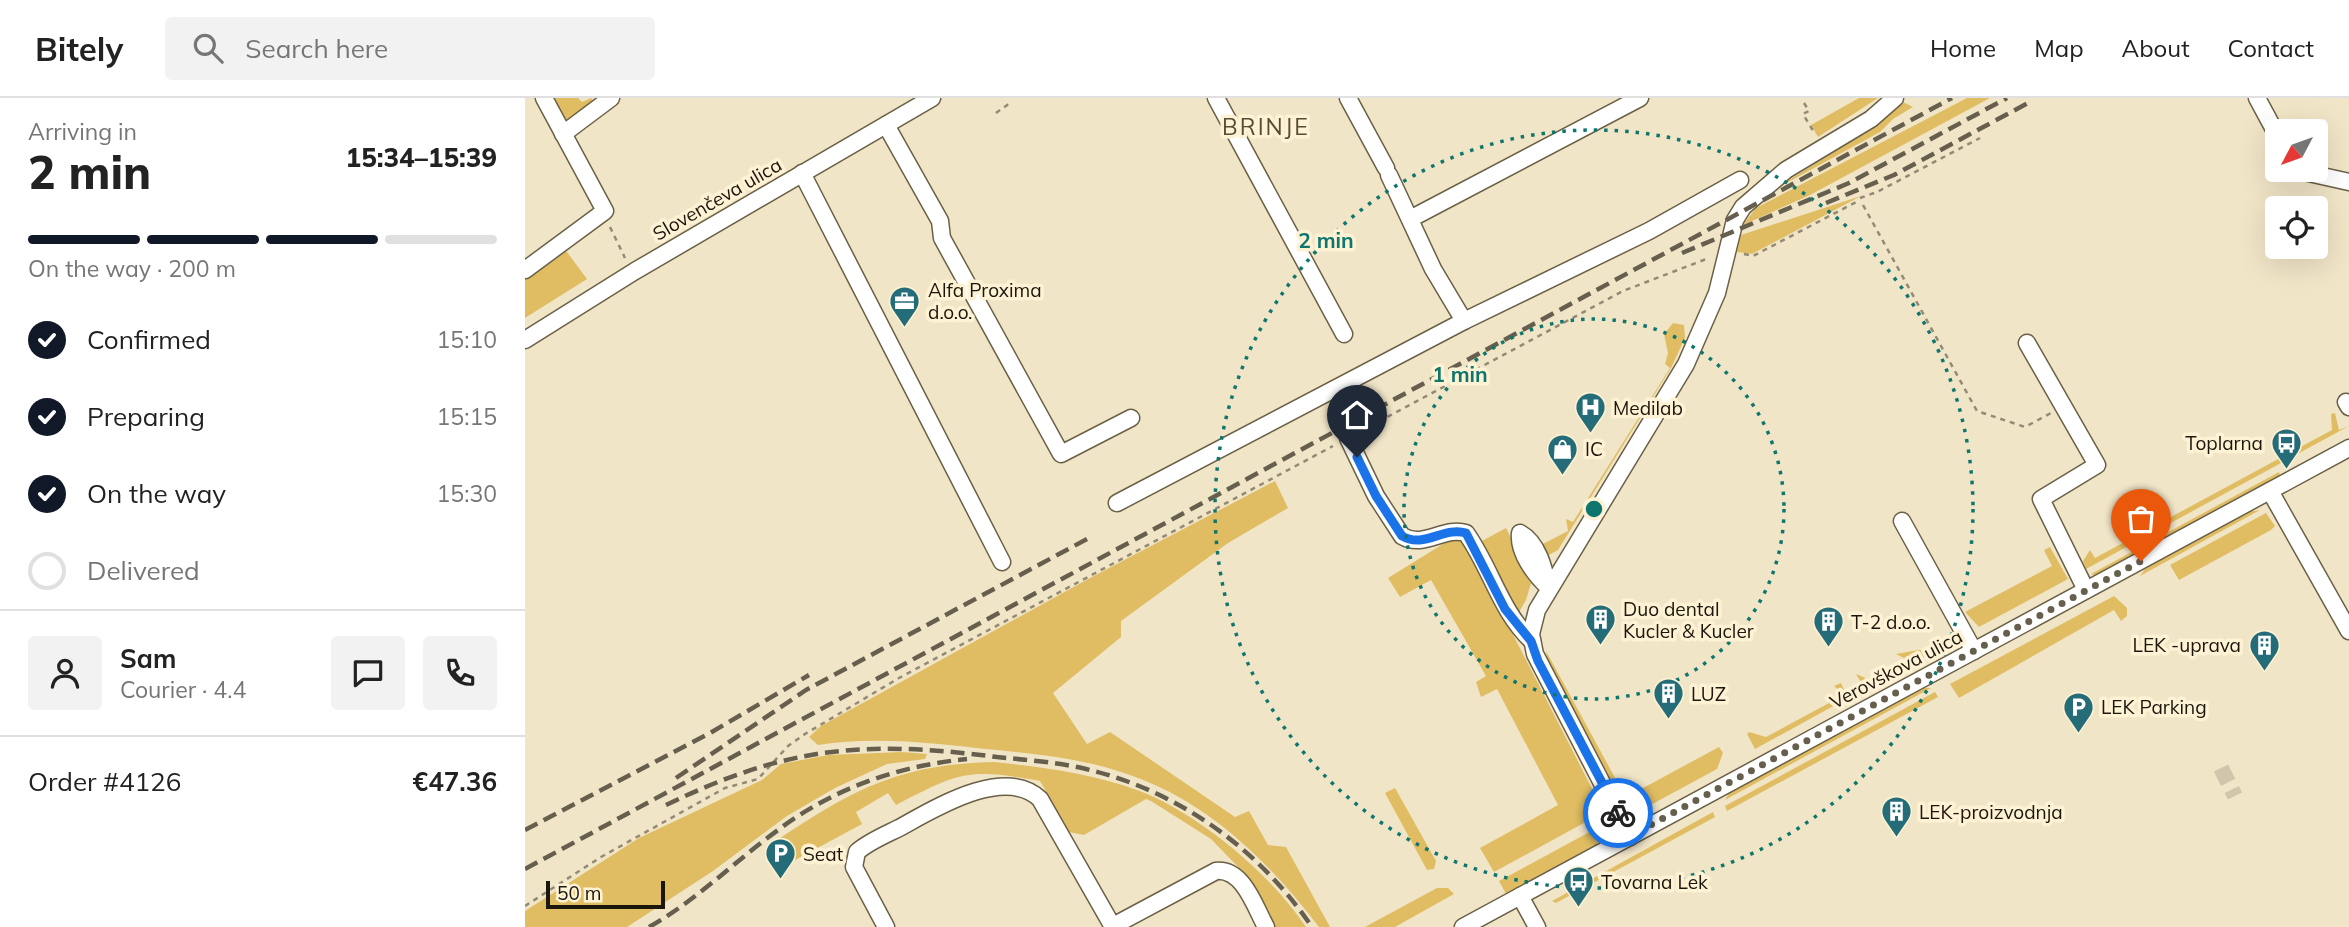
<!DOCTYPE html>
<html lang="en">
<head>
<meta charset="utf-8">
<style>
	:root { --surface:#fff; --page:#f2f2f2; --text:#222; --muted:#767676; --line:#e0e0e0; --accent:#111827 }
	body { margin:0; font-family:Mulish,sans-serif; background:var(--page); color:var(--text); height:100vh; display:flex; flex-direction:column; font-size:26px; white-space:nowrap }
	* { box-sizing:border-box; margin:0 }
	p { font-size:23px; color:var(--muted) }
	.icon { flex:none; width:38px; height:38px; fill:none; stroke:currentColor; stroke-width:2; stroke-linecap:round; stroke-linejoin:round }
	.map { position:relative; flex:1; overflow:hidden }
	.side { display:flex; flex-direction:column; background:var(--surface); width:525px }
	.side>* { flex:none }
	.needle { width:46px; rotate:229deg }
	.tools { position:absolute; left:1740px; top:21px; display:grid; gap:14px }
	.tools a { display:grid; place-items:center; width:63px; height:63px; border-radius:7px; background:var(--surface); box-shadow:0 7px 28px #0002; font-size:35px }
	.scale { position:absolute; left:21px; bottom:18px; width:119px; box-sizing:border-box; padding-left:7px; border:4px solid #1c170d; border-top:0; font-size:19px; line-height:24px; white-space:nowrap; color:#1c170d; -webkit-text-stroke:5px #fef2d4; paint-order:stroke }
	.pin { position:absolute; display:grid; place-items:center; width:60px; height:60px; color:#fff; margin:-72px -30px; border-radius:50% 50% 50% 0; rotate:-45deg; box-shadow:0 0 7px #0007 }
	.pin .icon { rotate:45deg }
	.courier { position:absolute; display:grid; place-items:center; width:70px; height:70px; margin:-35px; border:5px solid #1a73e8; border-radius:50%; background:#fff; color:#222; box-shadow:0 2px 9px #0007 }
	.head em { font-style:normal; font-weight:800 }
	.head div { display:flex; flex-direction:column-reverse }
	.head { display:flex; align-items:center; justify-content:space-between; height:119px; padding:0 28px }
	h1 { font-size:46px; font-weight:800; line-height:52px }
	.bar { display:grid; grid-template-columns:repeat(4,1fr); gap:10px 7px; align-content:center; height:84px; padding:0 28px }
	.bar i { height:9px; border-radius:5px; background:var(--line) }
	.bar .selected { background:var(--accent) }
	.bar p { grid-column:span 4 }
	.line { display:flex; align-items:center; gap:18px; padding:0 28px; border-top:2px solid var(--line) }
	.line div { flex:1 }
	.round { display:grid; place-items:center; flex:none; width:74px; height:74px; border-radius:7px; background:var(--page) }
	ol { padding:0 28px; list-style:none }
	li { display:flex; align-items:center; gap:21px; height:77px }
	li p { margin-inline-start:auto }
	li .icon { padding:7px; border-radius:50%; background:var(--accent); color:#fff; stroke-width:4 }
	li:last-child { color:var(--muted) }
	li i { width:38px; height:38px; border:4px solid var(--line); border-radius:50% }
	header { display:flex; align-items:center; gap:42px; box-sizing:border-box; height:98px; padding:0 35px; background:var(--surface); border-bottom:2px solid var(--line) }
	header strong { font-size:33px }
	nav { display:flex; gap:38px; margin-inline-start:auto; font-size:24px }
	.search { width:490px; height:63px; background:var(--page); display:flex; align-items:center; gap:18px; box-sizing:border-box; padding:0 24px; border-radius:7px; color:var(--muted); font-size:26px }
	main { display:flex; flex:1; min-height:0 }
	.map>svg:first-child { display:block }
</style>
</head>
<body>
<header>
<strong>Bitely</strong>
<div class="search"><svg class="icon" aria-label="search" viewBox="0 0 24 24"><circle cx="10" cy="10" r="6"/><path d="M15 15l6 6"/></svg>Search here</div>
<nav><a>Home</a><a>Map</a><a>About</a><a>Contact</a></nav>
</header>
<main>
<section class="side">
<div class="head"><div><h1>2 min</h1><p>Arriving in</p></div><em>15:34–15:39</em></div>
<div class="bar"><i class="selected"></i><i class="selected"></i><i class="selected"></i><i></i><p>On the way · 200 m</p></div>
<ol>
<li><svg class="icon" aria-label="check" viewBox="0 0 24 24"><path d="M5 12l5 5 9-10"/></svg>Confirmed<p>15:10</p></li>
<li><svg class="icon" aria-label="check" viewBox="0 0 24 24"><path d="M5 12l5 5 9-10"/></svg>Preparing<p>15:15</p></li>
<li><svg class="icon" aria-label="check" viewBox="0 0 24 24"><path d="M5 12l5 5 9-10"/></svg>On the way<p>15:30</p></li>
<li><i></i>Delivered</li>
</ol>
<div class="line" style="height:126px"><a class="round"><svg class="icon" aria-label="person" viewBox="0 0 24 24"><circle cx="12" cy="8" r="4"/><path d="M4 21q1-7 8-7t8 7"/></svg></a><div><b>Sam</b><p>Courier · 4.4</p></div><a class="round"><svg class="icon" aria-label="chat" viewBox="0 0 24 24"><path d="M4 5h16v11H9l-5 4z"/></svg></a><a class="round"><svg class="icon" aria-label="phone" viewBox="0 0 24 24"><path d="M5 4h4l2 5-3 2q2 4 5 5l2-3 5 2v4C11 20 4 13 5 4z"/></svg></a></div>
<div class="line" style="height:91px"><div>Order #4126</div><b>€47.36</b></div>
</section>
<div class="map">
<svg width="1824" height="829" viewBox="0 0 1824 829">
	<rect width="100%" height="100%" fill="#f1e5c7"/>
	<g fill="#e0bd63">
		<path d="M25,0h28l4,4 9,-4 5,6 -29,20z"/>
		<path d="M1334,0h19l-60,39 -7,-12z"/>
		<path d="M1442,0h23l-180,97 -67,30 13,-17z"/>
		<path d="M1378,4l10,5 -20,12 -13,13 -110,60 104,-65z"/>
		<path d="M1336,98l-109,58 -15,-2 4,-17z"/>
		<path d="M39,150l23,31 -62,39v-40z"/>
		<path d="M1148,225l11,2 1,13 -14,30 -113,182 -11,6 -8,-10 29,-15 -2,-12 7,3 97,-154 -5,-4 3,-11 -4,-19z"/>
		<path d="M1810,315l4,17 10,-4 -263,143 -3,-8 7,-11 5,8 237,-128 -1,-16z"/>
		<path d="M1754,374l1,3 -185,100 -4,-1z"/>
		<path d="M750,383l13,27 -60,35 -107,78v16l-68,56 34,51 23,-12 125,85 14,-6 19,34 18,2 44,80h-11c-50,-65 -111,-126 -192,-153 -48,-17 -100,-21 -151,-26 -52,-6 -106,-11 -158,-3l-9,-8 12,-11 269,-148z"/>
		<path d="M1735,412l-120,66 8,-11 99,-53z"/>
		<path d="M1741,415l9,13 -4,4 -92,50 -9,-15z"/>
		<path d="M981,430l26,52 -6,20 -7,12 -6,-4 -30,-61 -1,-6z"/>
		<path d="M931,438l12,11 136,265 -110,60 -14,-24 78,-43 -61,-116 -16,8 -5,-15 10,-6 -55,-96 -31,17 -12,-19z"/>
		<path d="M1525,449l18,32 -89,48 -14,-15 87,-46 -8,-16z"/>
		<path d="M1589,498l13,12v8l-6,5 -7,-11 -155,88 -9,-14z"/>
		<path d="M1394,552l8,1 1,4 -63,34 -9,-15 14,6 38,-20 -12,-6z"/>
		<path d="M1021,553l80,147 -4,2 -73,-134z"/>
		<path d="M1316,585l7,15 -93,51 -8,-15 2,-2 17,5 78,-42 -10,-9z"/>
		<path d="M1397,590h9l-206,112 4,-7z"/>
		<path d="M1410,594l3,5 -211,114 -2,-5z"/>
		<path d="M1194,649l4,6 -6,16 -72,39 -13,-14z"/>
		<path d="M377,654l25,2 -2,5 -38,5 -52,24 -48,28 -74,55 -86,56h-102v-16l114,-73 123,-58 19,-16 47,-9z"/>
		<path d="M469,664c48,5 97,11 143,28 60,22 134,84 169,137h-32l-30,-54 -33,-34 -60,-38 -5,-2 -62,36 -15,-3 -29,-51c-72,-13 -80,-9 -144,24l-8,-12 -32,19 6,12 -76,41 -13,-22c77,-52 125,-79 221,-81z"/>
		<path d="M870,690l41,73 -2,8 -7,1 -42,-77z"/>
		<path d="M1188,714l2,5 -159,86 -4,-2z"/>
		<path d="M1083,724l-2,13 -12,12 -88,47 -7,-13z"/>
		<path d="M912,790h11l6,6 -59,33h-30z"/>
	</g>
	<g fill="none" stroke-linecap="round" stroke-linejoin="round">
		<path stroke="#d1c6ab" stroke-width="16" stroke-dasharray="16 8" stroke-linecap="butt" d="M1696,670l14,28"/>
		<defs>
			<g id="minor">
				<path d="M691,0l128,236"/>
				<path d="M823,0l38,70"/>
				<path d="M1732,0l20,37"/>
				<path d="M361,27l54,96 2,17 119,216 70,-36"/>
				<path d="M38,36l48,-36"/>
				<path d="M1770,72l54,12"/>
				<path d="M277,75l200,389"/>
				<path d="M864,77l44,94 31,52"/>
				<path d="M885,121l230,-121"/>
				<path d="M0,172l80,-59 -61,-113"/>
				<path d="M0,242l110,-69 297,-173"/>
				<path d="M1502,245l70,122 -56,34 45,91"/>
				<path d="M1821,304l3,5"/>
				<path d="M823,340l28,58 26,40c22,13 42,-10 64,-3 25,35 34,78 66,108"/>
				<path d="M1745,393l79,140"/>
				<path d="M592,405l347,-182 185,-90 91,-51"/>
				<path d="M1377,423l72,130"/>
				<path d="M995,435c18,10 24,35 28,54 -14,-13 -30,-35 -28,-54z"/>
				<path d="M1105,739l-95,-183 -4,-20 6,-24 149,-246 31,-71 18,-73 8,-13 43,-37 85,-51 24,-21"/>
				<path d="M995,798l17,31"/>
				<path d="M588,828l103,-55c27,-3 39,36 50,56"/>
				<path d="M361,829l-32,-60 3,-15c11,-10 28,-17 42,-24 35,-19 105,-63 141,-29l73,128"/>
				<path d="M938,829l886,-479"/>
			</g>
		</defs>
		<use href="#minor" stroke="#6a6046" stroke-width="19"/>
		<g stroke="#938a75" stroke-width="2.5" stroke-dasharray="5 5" stroke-linecap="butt">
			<path d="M1279,5l5,8 -6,3 12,20"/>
			<path d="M471,15l14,-10"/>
			<path d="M1335,100l17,-6 103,-54"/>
			<path d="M1338,107l114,206 48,16 26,-14"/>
			<path d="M85,129l15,31"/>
			<path d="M1219,156l9,2 107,-56"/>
			<path d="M836,333l262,-140 86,-33"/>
			<path d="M0,808l76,-49 124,-69 33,-9 30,-33 17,-12 94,-56 434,-232"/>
		</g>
		<use href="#minor" stroke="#fff" stroke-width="16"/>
		<g stroke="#665f4e" stroke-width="4.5" stroke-dasharray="14 7" stroke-linecap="butt">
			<path d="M1301,105l68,-28 134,-72"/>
			<path d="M1157,155l167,-70 158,-85"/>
			<path d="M151,680l130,-88 281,-151"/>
			<path d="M141,707c122,-59 198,-65 331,-48 29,3 60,5 89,12 93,22 173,80 226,158"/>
			<path d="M0,732l185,-97 99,-58"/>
			<path d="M0,771l1427,-771"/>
			<path d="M124,829c48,-27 85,-65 129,-97 56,-42 120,-64 189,-71"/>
		</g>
	</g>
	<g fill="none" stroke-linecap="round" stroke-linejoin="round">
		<path stroke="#675f4e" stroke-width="7" stroke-dasharray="0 12.6" d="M1093,715l12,23 511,-275"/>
		<path stroke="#1a73e8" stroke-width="9" d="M832,359l19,39 26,40c22,13 42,-10 64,-3l39,76 26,32 7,20 80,152"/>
	</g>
	<g fill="none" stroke="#0f766e" stroke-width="3.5" stroke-dasharray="3.5 7">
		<circle cx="1069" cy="411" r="190"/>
		<circle cx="1069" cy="411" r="379"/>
	</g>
	<defs>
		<symbol id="office-pin" viewBox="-11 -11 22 30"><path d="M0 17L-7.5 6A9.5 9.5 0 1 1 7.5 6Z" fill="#246c78" stroke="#fef2d4"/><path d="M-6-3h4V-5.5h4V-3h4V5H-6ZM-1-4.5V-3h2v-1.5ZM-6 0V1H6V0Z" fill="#fff"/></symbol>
		<symbol id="hospital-pin" viewBox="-11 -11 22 30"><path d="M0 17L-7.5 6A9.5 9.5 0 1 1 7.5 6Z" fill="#246c78" stroke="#fef2d4"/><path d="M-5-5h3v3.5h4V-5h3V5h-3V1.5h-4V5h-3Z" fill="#fff"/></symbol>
		<symbol id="bus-pin" viewBox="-11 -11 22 30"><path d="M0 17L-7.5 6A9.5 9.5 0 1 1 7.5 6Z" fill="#246c78" stroke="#fef2d4"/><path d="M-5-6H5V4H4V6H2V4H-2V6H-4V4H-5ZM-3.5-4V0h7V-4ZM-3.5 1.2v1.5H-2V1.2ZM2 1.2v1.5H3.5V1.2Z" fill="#fff"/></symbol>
		<symbol id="shop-pin" viewBox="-11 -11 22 30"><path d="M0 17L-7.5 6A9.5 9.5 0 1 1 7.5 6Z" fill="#246c78" stroke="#fef2d4"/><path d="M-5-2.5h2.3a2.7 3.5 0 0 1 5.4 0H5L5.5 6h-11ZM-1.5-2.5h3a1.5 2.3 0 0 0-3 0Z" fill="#fff"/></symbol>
		<symbol id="building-pin" viewBox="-11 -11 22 30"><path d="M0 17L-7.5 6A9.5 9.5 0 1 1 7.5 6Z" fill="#246c78" stroke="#fef2d4"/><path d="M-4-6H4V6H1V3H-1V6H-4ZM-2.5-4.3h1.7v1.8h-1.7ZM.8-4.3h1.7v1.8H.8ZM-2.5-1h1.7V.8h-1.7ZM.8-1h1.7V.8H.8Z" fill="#fff"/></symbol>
		<symbol id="parking-pin" viewBox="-11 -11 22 30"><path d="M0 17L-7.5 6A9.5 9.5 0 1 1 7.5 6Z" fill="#246c78" stroke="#fef2d4"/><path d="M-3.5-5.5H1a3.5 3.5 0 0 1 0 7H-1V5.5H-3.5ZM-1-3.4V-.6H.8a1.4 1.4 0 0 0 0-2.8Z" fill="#fff"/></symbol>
	</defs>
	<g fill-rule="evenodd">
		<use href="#office-pin" x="362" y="186" width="35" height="47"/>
		<use href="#hospital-pin" x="1048" y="292" width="35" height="47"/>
		<use href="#bus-pin" x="1744" y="328" width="35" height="47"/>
		<use href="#shop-pin" x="1020" y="334" width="35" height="47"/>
		<use href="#building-pin" x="1058" y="504" width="35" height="47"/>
		<use href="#building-pin" x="1286" y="506" width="35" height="47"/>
		<use href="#building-pin" x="1722" y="530" width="35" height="47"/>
		<use href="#building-pin" x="1126" y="578" width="35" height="47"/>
		<use href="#parking-pin" x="1536" y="592" width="35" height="47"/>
		<use href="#building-pin" x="1354" y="696" width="35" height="47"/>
		<use href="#parking-pin" x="238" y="738" width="35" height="47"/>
		<use href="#bus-pin" x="1036" y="766" width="35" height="47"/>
	</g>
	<g text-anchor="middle" stroke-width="7" stroke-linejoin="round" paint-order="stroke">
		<g font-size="19" fill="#1c170d" stroke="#fef2d4">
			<text transform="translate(192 101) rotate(-30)" y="7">Slovenčeva ulica</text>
			<text transform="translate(1371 571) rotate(-28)" y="7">Verovškova ulica</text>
		</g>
		<g font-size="19" fill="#1c170d" stroke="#fef2d4" text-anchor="start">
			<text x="403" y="199">Alfa Proxima<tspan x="403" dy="22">d.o.o.</tspan></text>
			<text x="1088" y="317">Medilab</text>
			<text x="1738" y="352" text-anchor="end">Toplarna</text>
			<text x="1060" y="358">IC</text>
			<text x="1098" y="518">Duo dental<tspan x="1098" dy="22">Kucler &amp; Kucler</tspan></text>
			<text x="1326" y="531">T-2 d.o.o.</text>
			<text x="1716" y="554" text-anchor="end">LEK -uprava</text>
			<text x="1166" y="603">LUZ</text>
			<text x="1576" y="616">LEK Parking</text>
			<text x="1394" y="721">LEK-proizvodnja</text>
			<text x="278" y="763">Seat</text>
			<text x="1076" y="791">Tovarna Lek</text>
		</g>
		<g font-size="23" letter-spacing="2" fill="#564c33" stroke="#fef2d4">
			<text x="741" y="37">BRINJE</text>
		</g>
	</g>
	<circle cx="1069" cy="411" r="10" fill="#0f766e" stroke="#fef2d4" stroke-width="3.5"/>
	<g font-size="21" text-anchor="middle" font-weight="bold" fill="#0f766e" stroke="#fef2d4" stroke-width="7" stroke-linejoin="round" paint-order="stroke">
		<text x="801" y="150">2 min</text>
		<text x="935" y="284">1 min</text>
	</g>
</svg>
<div class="tools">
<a><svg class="needle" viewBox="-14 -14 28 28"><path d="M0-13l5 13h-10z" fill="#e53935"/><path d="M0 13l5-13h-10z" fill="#767676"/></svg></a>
<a><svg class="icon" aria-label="locate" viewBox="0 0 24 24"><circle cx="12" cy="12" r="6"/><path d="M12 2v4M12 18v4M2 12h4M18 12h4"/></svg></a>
</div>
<div class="scale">50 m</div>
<div class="pin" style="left:1616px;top:463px;background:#ea580c"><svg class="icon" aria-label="bag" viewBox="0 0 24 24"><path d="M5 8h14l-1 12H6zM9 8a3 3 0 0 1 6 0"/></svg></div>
<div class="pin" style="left:832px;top:359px;background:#1f2937"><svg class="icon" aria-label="home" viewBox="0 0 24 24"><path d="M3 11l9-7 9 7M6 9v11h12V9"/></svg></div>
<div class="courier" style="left:1093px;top:715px"><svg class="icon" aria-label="bike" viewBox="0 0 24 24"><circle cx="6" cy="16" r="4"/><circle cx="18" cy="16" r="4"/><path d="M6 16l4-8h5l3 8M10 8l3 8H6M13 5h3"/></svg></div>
</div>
</main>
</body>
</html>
